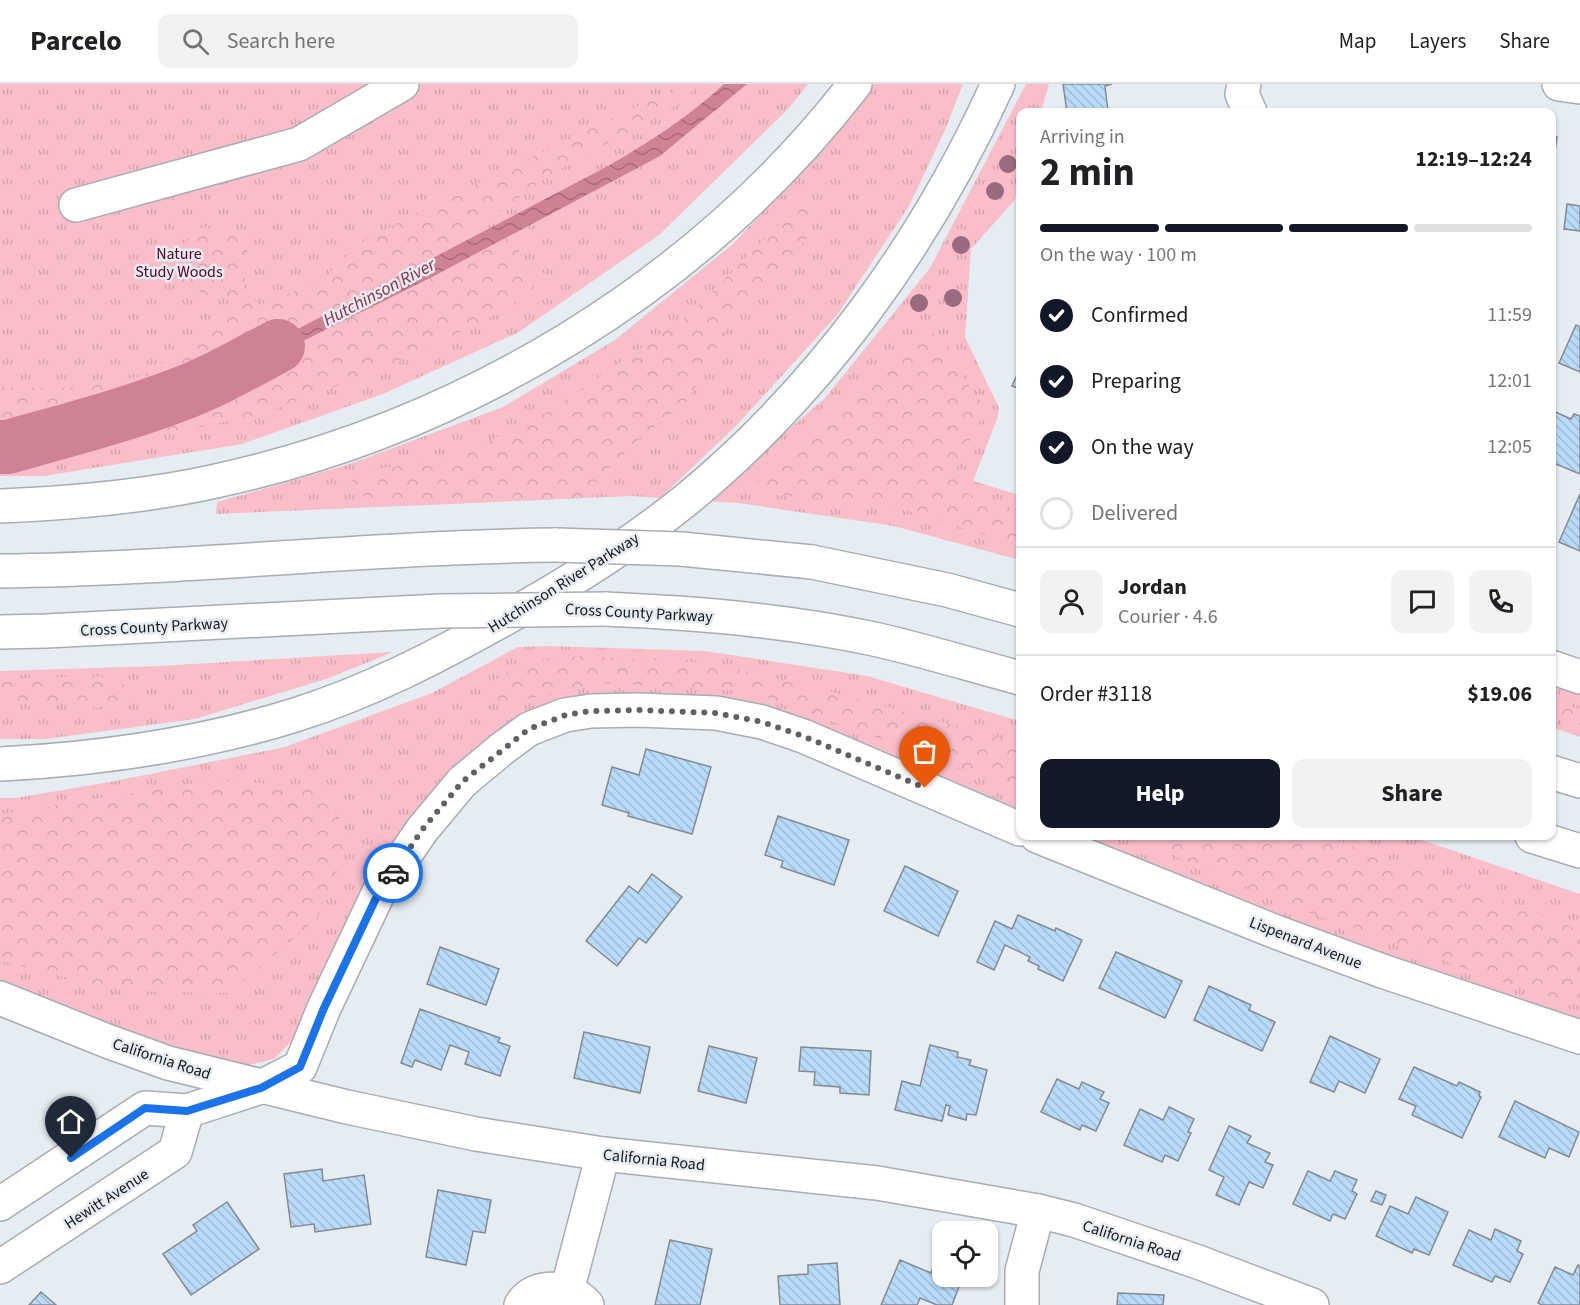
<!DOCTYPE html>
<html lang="en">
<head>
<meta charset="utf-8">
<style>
	:root { --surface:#fff; --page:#f2f2f2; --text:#202124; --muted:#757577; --line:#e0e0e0; --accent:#111827 }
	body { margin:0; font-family:"Source Sans 3",sans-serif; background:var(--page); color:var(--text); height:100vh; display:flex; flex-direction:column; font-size:22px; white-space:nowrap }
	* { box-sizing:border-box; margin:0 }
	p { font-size:20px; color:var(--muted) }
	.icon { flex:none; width:33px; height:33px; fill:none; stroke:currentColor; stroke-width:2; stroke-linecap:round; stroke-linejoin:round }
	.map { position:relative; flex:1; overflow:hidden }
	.panel { position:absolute; left:1016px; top:24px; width:540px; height:732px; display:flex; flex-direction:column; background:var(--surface); border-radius:12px; box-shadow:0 2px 4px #0004 }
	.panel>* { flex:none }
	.fabs { position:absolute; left:932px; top:1137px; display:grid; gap:12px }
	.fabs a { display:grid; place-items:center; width:66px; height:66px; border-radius:12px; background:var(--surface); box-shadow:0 2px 4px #0004; font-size:30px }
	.pin { position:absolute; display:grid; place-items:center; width:51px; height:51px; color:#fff; margin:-62px -26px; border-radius:50% 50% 50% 0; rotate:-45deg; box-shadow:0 0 6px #0007 }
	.pin .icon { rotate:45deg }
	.courier { position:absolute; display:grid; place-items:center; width:60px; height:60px; margin:-30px; border:4px solid #1a73e8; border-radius:50%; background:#fff; color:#222; box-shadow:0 2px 8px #0007 }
	.head em { font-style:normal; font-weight:700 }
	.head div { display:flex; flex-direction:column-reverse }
	.head { display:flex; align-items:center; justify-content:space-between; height:102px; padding:0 24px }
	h1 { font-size:39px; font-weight:700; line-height:45px }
	.bar { display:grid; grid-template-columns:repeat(4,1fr); gap:9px 6px; align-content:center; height:72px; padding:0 24px }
	.bar i { height:8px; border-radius:4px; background:var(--line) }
	.bar .current { background:var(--accent) }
	.bar p { grid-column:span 4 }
	.line { display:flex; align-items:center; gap:15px; padding:0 24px; border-top:2px solid var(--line) }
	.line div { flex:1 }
	.round { display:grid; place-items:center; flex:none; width:63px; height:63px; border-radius:12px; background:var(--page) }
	ol { padding:0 24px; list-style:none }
	li { display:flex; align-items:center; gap:18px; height:66px }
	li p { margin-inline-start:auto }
	li .icon { padding:6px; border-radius:50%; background:var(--accent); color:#fff; stroke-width:4 }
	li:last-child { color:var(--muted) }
	li i { width:33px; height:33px; border:3px solid var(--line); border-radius:50% }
	.cta { display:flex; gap:12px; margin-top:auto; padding:12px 24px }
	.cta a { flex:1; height:69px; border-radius:12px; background:var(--accent); color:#fff; font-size:24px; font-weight:700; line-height:69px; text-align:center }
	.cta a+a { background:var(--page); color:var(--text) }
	header { display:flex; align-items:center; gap:36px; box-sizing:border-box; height:84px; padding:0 30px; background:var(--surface); border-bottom:2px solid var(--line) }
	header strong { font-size:28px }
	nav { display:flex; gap:33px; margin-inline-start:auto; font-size:21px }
	.search { width:420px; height:54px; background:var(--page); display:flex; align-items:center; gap:15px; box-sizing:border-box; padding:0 21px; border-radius:12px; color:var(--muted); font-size:22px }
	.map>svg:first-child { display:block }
</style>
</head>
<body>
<header>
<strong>Parcelo</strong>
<div class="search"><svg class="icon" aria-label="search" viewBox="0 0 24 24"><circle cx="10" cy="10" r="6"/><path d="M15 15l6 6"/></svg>Search here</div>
<nav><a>Map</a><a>Layers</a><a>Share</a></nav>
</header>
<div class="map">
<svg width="1580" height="1221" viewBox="0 0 1580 1221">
	<defs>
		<pattern id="grass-tufts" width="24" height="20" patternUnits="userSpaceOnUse" patternTransform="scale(1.5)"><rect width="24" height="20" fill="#fabec9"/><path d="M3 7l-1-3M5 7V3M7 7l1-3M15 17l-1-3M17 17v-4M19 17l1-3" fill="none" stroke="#d6a3ac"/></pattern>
		<pattern id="forest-crowns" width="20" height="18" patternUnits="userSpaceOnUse" patternTransform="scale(1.5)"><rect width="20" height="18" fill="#fabec9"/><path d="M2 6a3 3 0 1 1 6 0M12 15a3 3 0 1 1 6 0" fill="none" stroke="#d6a3ac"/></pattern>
		<pattern id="water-waves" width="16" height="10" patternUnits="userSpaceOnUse" patternTransform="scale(1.5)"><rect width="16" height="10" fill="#cf8392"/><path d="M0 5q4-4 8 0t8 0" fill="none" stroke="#a76a76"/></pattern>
		<pattern id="building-back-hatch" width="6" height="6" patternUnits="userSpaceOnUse" patternTransform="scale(1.5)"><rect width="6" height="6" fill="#b8dbfa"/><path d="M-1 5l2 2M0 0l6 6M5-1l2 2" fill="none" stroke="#9dbbd6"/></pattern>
	</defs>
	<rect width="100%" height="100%" fill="#e5ecf2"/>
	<g fill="url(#grass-tufts)">
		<path d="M0,0h808l-19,24 -130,127 -140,97 -136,62 -141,50 -198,32h-44z"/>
		<path d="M874,0h89l-18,46 -36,76 -72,109 -101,111 -76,72 -28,-2 -416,18 1,-12 130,-37 156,-58 112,-67 118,-96 110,-117z"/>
		<path d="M1026,0h23l-8,28h-21v69l-6,20 -43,48 -6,88 34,71 -2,11 -24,62 47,14v65l-126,-34 -156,-23 -32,-2 119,-103 105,-130z"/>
		<path d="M546,562l159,5 162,25 153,45v88l-204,-86 -63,-21 -51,-7 -116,2 -47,9 -71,51 -72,81 -44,80 -59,122 -19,19 -29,7 -101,-27 -144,-57v-184h16l99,-17 170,-34 147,-54 86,-46z"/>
		<path d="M393,568l-64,26 -134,41 -150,20h-45v-68l159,-5z"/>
		<path d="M1551,602l29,9v42l-29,-10z"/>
		<path d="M1083,752h327l170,58v132l-239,-87z"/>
	</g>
	<g fill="url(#forest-crowns)">
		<path d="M676,0h25l-28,23 -123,68 -109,78 -115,62 -112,69 218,-107 98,-52 -12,18 3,23 25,8 -37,34 -121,59 -129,48 -112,23 -147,20v-71l75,1 67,-12 93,-66 -5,-13 -24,-2 -29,-16 -3,-27 29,-25 34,8 11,17 -4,36 15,17 62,-24 40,-38 50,-27 259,-126z"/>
		<path d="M802,117l9,5 -4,32 -29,35 -42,41 -49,87 -54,43 -52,54 -179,8 -46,-12 -8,-4 4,-10 23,-11 46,-5 48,-13 77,-38 143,-98z"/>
		<path d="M925,246c27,7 28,30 41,51 5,9 13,18 20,27l-33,66 10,18 57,19v35l-134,-42 -122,-10 -7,-4 3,-12 21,-16 99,-93z"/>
		<path d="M579,572l130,7 124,29 187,51v47l-272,-99 -151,-8 -92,21 -7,-3 -7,-19 29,-18z"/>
		<path d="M112,592l15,11 -4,13 -26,8 -41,-7 -56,1v-23z"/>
		<path d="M1551,615l29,10v16l-29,-9z"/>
		<path d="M220,695l105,11 25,50 -32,77 -88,76 -107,-2 -123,-30v-147z"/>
		<path d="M1130,752h195l255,94v76l-80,-25 -215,-77z"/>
	</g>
	<path fill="url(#water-waves)" d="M724,0h23l-87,72 -228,121 -218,108 -2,-11 396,-208c41,-24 81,-49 116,-82z"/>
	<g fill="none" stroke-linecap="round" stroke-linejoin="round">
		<path stroke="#cf8392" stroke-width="54" d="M0,363h8c56,-16 112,-30 167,-51 36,-13 69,-32 103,-50"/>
	</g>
	<g fill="url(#building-back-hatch)" stroke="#848a90" stroke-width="1.5">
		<path d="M1063,0h49l-7,2 3,26h-41z"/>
		<path d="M1551,52l6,1 -6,41z"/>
		<path d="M1567,120l13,2v25l-16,-2z"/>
		<path d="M1576,241l4,2v45l-21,-9z"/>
		<path d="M1020,284v21l-8,-3z"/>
		<path d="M1551,326l20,9 3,-5 6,2v58l-29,-12z"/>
		<path d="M1580,410v57l-21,-9z"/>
		<path d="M646,665l65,18 -19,67 -64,-18 1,-3 -27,-8 10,-38 27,8z"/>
		<path d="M778,732l71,24 -15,45 -53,-18 2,-6 -18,-6z"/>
		<path d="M905,782l53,25 -20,45 -54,-25z"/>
		<path d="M652,790l30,23 -36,46 -7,-5 -22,28 -31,-25 43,-55 9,7z"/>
		<path d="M1018,831l37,16 1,-3 26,12 -19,41 -25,-12 1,-3 -11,-5 2,-4 -25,-12 -11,25 -17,-8 18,-41 17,8z"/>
		<path d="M440,863l59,22 -13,36 -59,-21z"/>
		<path d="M1116,868l66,29 -17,37 -66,-30z"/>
		<path d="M1209,902l42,19 -2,5 26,12 -13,29 -68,-31z"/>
		<path d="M420,925l80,29 -2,4 12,4 -10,30 -35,-12 4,-12 -19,-7 -9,25 -26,-10 -3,7 -11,-4z"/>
		<path d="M584,948l66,15 -10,46 -66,-15z"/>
		<path d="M1330,952l50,23 -15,34 -26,-12 -5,11 -24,-10z"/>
		<path d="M930,961l28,7 -1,5 14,3 -2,5 18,5 -11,45 -9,-1 -1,6 -18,-5 2,-9 -4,-1 -4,16 -47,-11 7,-29 18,5z"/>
		<path d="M709,962l48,12 -11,45 -48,-12z"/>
		<path d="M801,963l70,4 -2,44 -29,-2v-6l-26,-2 1,-13 -16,-1z"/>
		<path d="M1414,983l43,19 2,-4 21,10 -1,4 2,1 -19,41 -50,-23 4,-9 -17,-7z"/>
		<path d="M1057,995l22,10 3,-7 22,10 -4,7 9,4 -13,28 -14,-6 -2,5 -39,-18z"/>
		<path d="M1515,1017l64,31 -10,25 -20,-9 -4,10 -46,-21z"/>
		<path d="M1169,1023l25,12 -6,13 3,1 -13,28 -13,-6 -3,7 -38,-17 16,-36 23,11z"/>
		<path d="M1229,1042l22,10 -4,7 23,10 -5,9 8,3 -10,23 -14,-6 -10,23 -23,-10 8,-18 -15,-7z"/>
		<path d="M322,1085l1,12 41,-6 7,49 -56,8 -1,-8 -23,3 -7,-53z"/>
		<path d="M1308,1087l22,10 5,-10 22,9 -5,11 5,3 -12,25 -12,-5 -3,7 -37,-17z"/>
		<path d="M438,1106l53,10 -6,33 -12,-2 -7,34 -40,-8z"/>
		<path d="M1376,1107l10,4 -4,10 -11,-4z"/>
		<path d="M1416,1113l32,15 -19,43 -15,-6 -2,4 -36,-17 14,-30 18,8z"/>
		<path d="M227,1118l32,47 -68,46 -28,-41 34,-23 -4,-6z"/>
		<path d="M1495,1145l26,12 -4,10 6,3 -13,28 -15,-6 -3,6 -39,-17 16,-35 22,10z"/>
		<path d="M670,1156l42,9 -12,56h-45z"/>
		<path d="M938,1171l4,1v20h21l-11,29h-15l-17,-7 -3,7h-36l19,-45 31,13z"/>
		<path d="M837,1179l3,42h-60l-2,-29 30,-2v-9z"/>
		<path d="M1578,1181l2,1v39h-38l-4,-2 17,-36 18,8z"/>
		<path d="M41,1208l15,13h-27z"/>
		<path d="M1118,1209l46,2 -1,10h-46z"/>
	</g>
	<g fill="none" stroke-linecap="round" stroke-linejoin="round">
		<defs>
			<g id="minor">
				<path d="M1244,0l-2,10 8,18"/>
				<path d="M1559,0l21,3"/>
				<path d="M76,121l223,-61 103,-60"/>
				<path d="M1551,583l29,10"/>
				<path d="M1037,752l239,96 109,40 195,65"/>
				<path d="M0,1120l145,-96 42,3 74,-24 39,-20 24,-59 54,-114 44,-64 40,-48 41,-34 26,-19 36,-14 26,-4 47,-1 78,3 46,9 41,14 217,93"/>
				<path d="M0,1183l175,-115 12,-41"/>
				<path d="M567,1207l36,-137"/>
				<path d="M521,1221c14,-23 50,-19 66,0"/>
				<path d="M1022,1221v-34l16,-60"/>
			</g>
			<path id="major" d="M0,914l107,43 61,22 179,44 129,27 127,20 274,29 161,28 36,9 124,42 114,43"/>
			<g id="highway">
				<path d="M0,422c72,-3 145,-9 216,-25 248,-54 483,-195 639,-397"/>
				<path d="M681,465l131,13 135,28 73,20"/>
				<path d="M0,487c186,-2 371,-24 556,-26"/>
				<path d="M605,525c90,4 180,11 269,30 49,11 97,26 146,39"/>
				<path d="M0,548l46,-1 394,-20"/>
				<path d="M0,680c100,-5 199,-19 295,-49 74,-23 143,-59 209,-96 64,-35 126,-74 182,-119 135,-111 240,-257 312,-416"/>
				<path d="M1551,688l29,9"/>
				<path d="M1532,752l48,15"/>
			</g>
		</defs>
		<use href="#minor" stroke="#a6adb3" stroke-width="36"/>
		<use href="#major" stroke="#a6adb3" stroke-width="36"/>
		<use href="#highway" stroke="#a6adb3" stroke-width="36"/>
		<use href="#minor" stroke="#fff" stroke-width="33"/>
		<use href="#major" stroke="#fff" stroke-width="33"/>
		<use href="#highway" stroke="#fff" stroke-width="33"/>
		<defs>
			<g id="highway-bridge">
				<path d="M556,461l125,4"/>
				<path d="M440,527l165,-2"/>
			</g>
		</defs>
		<use href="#highway-bridge" stroke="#a6adb3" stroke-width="36" stroke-linecap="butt"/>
		<use href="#highway-bridge" stroke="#fff" stroke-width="33"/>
	</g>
	<g fill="#9a6a81">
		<circle cx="1008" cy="80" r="9"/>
		<circle cx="995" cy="107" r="9"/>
		<circle cx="961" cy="161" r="9"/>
		<circle cx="953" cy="214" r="9"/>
		<circle cx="919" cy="219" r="9"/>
	</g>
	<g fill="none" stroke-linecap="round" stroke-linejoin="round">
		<path stroke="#5e6266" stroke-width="6" stroke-dasharray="0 10.8" d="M393,789l29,-43 40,-48 67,-53 37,-14 25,-4 47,-1 78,3 46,9 41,14 122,52"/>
		<path stroke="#1a73e8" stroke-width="8" d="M71,1074l74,-50 42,3 74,-23 39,-21 24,-59 54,-114 15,-21"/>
	</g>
	<g text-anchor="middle" stroke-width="5" stroke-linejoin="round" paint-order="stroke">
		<g font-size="16" fill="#5d0025" stroke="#e5ecf2">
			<text x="179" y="175">Nature<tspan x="179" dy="18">Study Woods</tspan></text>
		</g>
		<g font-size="16" fill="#16181b" stroke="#e5ecf2">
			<text transform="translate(563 498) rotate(-32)" y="6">Hutchinson River Parkway</text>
			<text transform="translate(639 528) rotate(3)" y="6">Cross County Parkway</text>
			<text transform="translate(154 542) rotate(-3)" y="6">Cross County Parkway</text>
			<text transform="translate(1306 858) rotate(21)" y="6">Lispenard Avenue</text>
			<text transform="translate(162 974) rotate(18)" y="6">California Road</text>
			<text transform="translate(654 1075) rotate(6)" y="6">California Road</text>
			<text transform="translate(106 1114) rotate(-33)" y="6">Hewitt Avenue</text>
			<text transform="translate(1132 1156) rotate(18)" y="6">California Road</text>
		</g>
		<g font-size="18" font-style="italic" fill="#872d46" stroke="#e5ecf2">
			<text transform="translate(379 208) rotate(-28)" y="6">Hutchinson River</text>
		</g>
	</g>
</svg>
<div class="fabs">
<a><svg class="icon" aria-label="locate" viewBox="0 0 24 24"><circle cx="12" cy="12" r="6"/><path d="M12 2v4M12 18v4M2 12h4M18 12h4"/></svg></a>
</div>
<div class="pin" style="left:925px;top:704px;background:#ea580c"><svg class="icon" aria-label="bag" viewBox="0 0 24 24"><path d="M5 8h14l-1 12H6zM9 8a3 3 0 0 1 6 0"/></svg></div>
<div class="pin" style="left:71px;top:1074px;background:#1f2937"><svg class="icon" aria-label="home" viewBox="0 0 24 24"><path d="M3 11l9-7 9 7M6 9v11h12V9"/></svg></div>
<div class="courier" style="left:393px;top:789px"><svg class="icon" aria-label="car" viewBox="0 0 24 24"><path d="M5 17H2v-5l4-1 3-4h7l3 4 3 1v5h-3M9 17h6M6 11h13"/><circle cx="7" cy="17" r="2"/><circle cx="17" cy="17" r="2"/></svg></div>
<section class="panel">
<div class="head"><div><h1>2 min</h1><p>Arriving in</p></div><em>12:19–12:24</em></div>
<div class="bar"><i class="current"></i><i class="current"></i><i class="current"></i><i></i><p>On the way · 100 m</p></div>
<ol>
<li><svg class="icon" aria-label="check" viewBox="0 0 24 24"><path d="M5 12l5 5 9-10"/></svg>Confirmed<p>11:59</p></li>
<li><svg class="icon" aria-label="check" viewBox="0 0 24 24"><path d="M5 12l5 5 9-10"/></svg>Preparing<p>12:01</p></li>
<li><svg class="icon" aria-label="check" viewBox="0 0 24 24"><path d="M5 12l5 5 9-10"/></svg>On the way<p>12:05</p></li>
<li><i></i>Delivered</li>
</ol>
<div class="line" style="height:108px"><a class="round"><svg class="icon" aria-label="person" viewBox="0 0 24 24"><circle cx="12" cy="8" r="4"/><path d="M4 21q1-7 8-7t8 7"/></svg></a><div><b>Jordan</b><p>Courier · 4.6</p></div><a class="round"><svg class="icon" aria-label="chat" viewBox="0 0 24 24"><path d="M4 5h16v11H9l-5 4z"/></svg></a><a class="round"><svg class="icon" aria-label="phone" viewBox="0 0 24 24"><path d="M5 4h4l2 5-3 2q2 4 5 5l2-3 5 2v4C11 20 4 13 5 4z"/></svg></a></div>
<div class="line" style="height:78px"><div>Order #3118</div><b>$19.06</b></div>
<div class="cta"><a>Help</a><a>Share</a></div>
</section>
</div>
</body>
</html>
